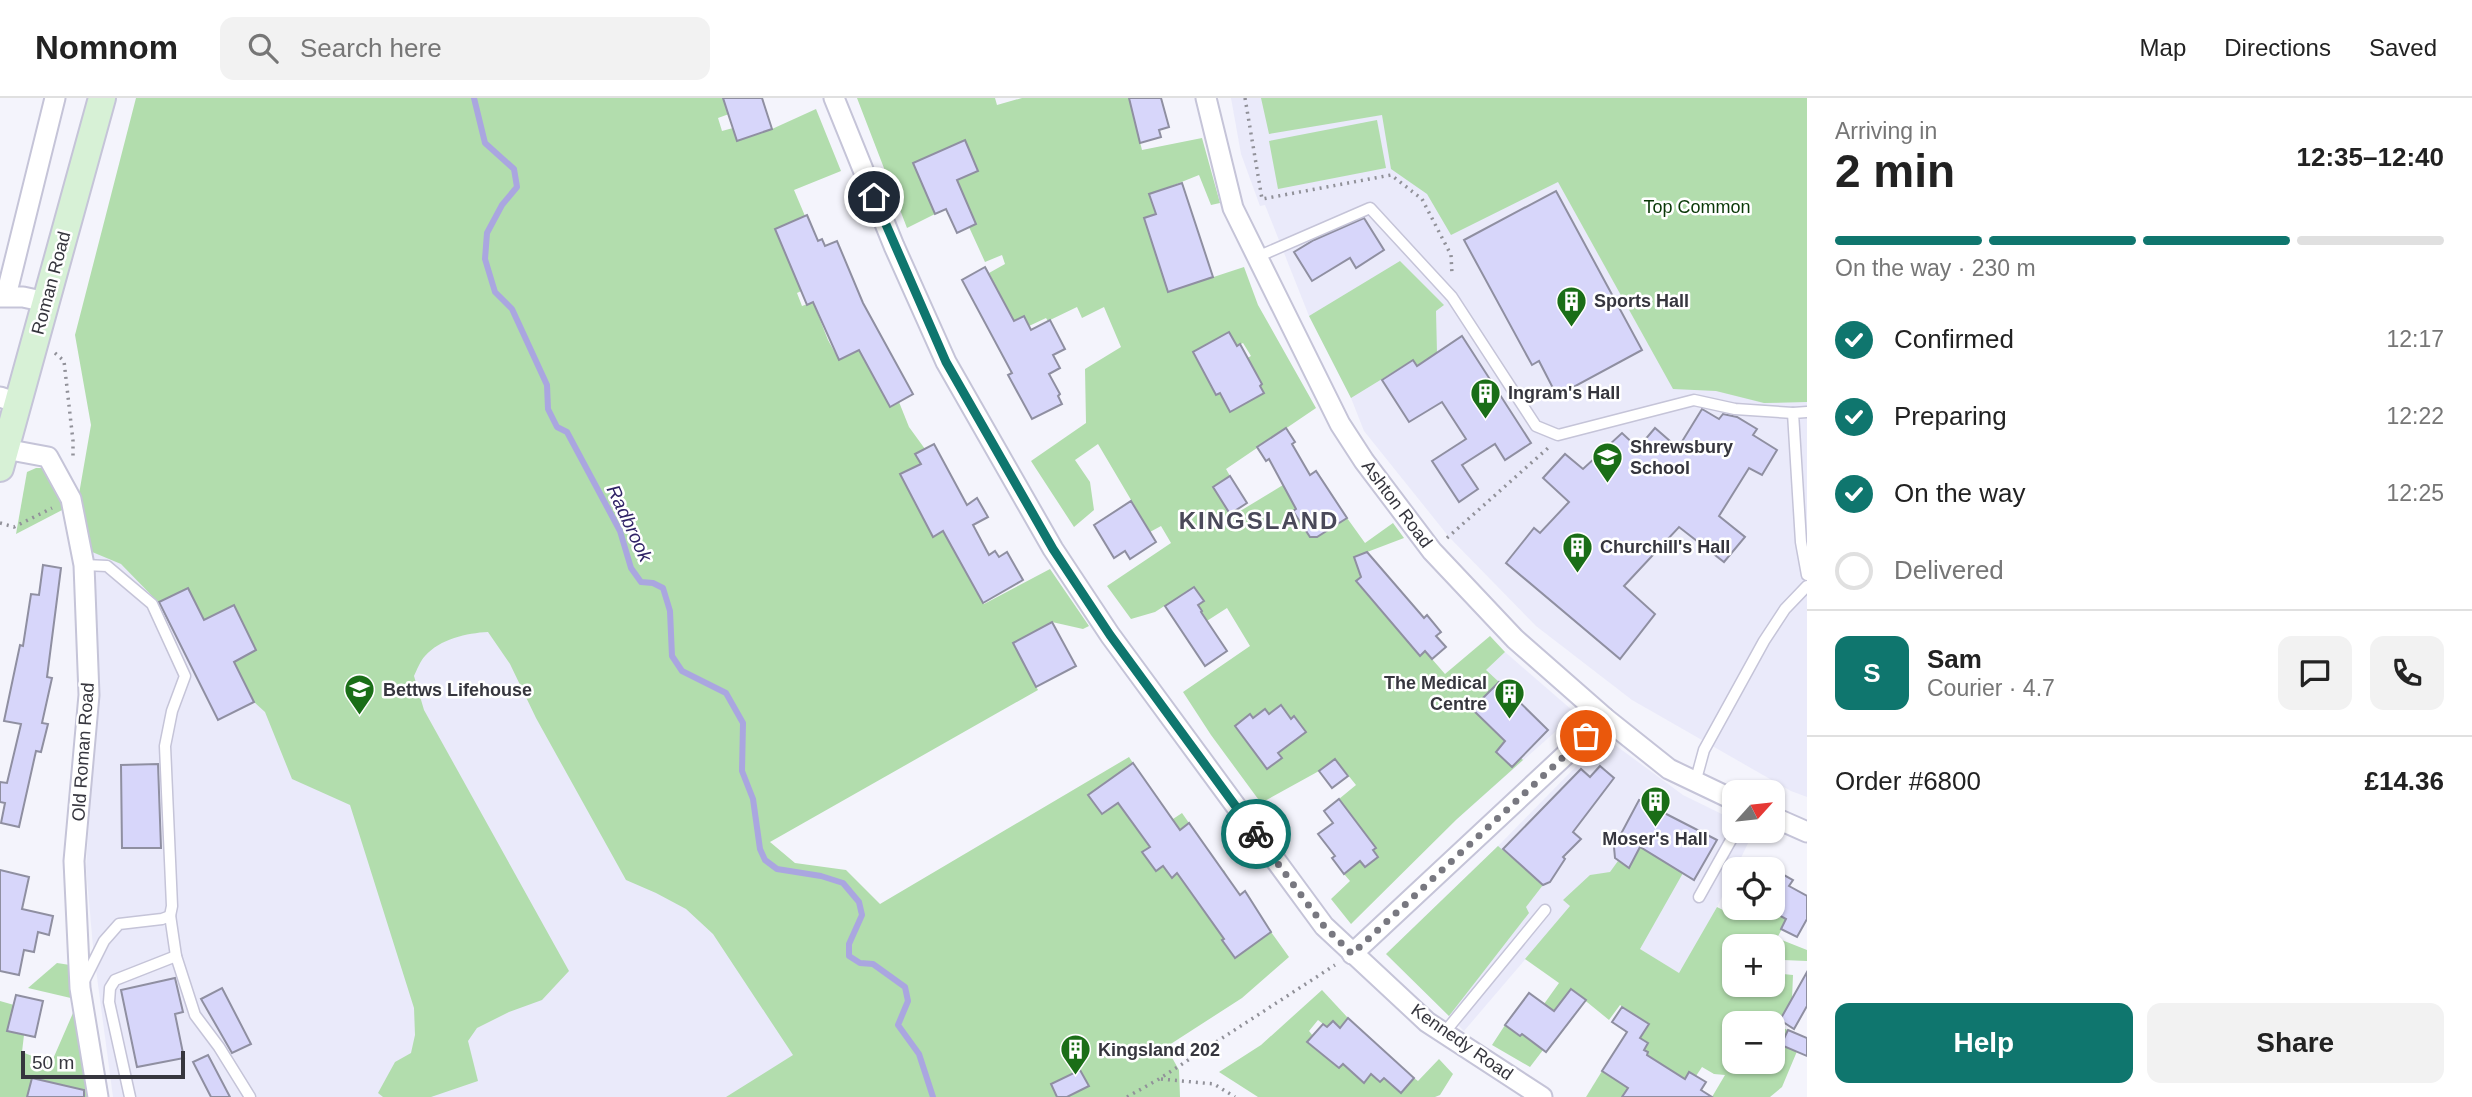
<!DOCTYPE html>
<html lang="en">
<head>
<meta charset="utf-8">
<style>
	:root { --surface:#fff; --page:#f2f2f2; --text:#222; --muted:#767676; --line:#e0e0e0; --accent:#0f766e }
	body { margin:0; font-family:Helvetica,sans-serif; background:var(--page); color:var(--text); height:100vh; display:flex; flex-direction:column; font-size:26px; white-space:nowrap }
	* { box-sizing:border-box; margin:0 }
	p { font-size:23px; color:var(--muted) }
	.icon { flex:none; width:38px; height:38px; fill:none; stroke:currentColor; stroke-width:2; stroke-linecap:round; stroke-linejoin:round }
	.map { position:relative; flex:1; overflow:hidden }
	.side { display:flex; flex-direction:column; background:var(--surface); width:665px }
	.side>* { flex:none }
	.needle { width:46px; rotate:63deg }
	.buttons { position:absolute; left:1722px; top:682px; display:grid; gap:14px }
	.buttons a { display:grid; place-items:center; width:63px; height:63px; border-radius:14px; background:var(--surface); box-shadow:0 2px 5px #0004; font-size:35px }
	.scale { position:absolute; left:21px; bottom:18px; width:164px; box-sizing:border-box; padding-left:7px; border:4px solid #36363e; border-top:0; font-size:19px; line-height:24px; white-space:nowrap; color:#36363e; -webkit-text-stroke:5px #fff; paint-order:stroke }
	.pin { position:absolute; display:grid; place-items:center; width:60px; height:60px; color:#fff; margin:-30px; border:4px solid #fff; border-radius:50%; box-shadow:0 2px 7px #0007 }
	.courier { position:absolute; display:grid; place-items:center; width:70px; height:70px; margin:-35px; border:5px solid #0f766e; border-radius:50%; background:#fff; color:#222; box-shadow:0 2px 9px #0007 }
	.summary em { font-style:normal; font-weight:600 }
	.summary div { display:flex; flex-direction:column-reverse }
	.summary { display:flex; align-items:center; justify-content:space-between; height:119px; padding:0 28px }
	h1 { font-size:46px; font-weight:600; line-height:52px }
	.bar { display:grid; grid-template-columns:repeat(4,1fr); gap:10px 7px; align-content:center; height:84px; padding:0 28px }
	.bar i { height:9px; border-radius:5px; background:var(--line) }
	.bar .current { background:var(--accent) }
	.bar p { grid-column:span 4 }
	.line { display:flex; align-items:center; gap:18px; padding:0 28px; border-top:2px solid var(--line) }
	.line div { flex:1 }
	.round { display:grid; place-items:center; flex:none; width:74px; height:74px; border-radius:14px; background:var(--page) }
	ol { padding:0 28px; list-style:none }
	li { display:flex; align-items:center; gap:21px; height:77px }
	li p { margin-inline-start:auto }
	li .icon { padding:7px; border-radius:50%; background:var(--accent); color:#fff; stroke-width:4 }
	li:last-child { color:var(--muted) }
	li i { width:38px; height:38px; border:4px solid var(--line); border-radius:50% }
	.button { display:flex; gap:14px; margin-top:auto; padding:14px 28px }
	.button a { flex:1; height:80px; border-radius:14px; background:var(--accent); color:#fff; font-size:28px; font-weight:600; line-height:80px; text-align:center }
	.button a+a { background:var(--page); color:var(--text) }
	header { display:flex; align-items:center; gap:42px; box-sizing:border-box; height:98px; padding:0 35px; background:var(--surface); border-bottom:2px solid var(--line) }
	header strong { font-size:33px }
	nav { display:flex; gap:38px; margin-inline-start:auto; font-size:24px }
	.search { width:490px; height:63px; background:var(--page); display:flex; align-items:center; gap:18px; box-sizing:border-box; padding:0 24px; border-radius:14px; color:var(--muted); font-size:26px }
	main { display:flex; flex:1; min-height:0 }
	.map>svg:first-child { display:block }
</style>
</head>
<body>
<header>
<strong>Nomnom</strong>
<div class="search"><svg class="icon" aria-label="search" viewBox="0 0 24 24"><circle cx="10" cy="10" r="6"/><path d="M15 15l6 6"/></svg>Search here</div>
<nav><a>Map</a><a>Directions</a><a>Saved</a></nav>
</header>
<main>
<div class="map">
<svg width="1807" height="999" viewBox="0 0 1807 999">
	<rect width="100%" height="100%" fill="#f4f4fc"/>
	<g fill="#eaeafa">
		<path d="M1231,0h576v699l-16,-6 -159,-91 -96,-74 -87,-89 -85,-106 -13,-33 -42,-82 -44,-111 -5,1 -19,-52z"/>
		<path d="M452,263l369,736h-708l-20,-150 -7,-80 11,-168 -8,-111 2,-163z"/>
		<path d="M1505,554l67,58 -17,22 -98,87 -58,-66z"/>
		<path d="M1611,644l72,53 51,25v11h20l-37,76 -37,67 -109,-68 -107,125 -78,-77 112,-108 100,-102z"/>
	</g>
	<g fill="#b2ddad" fill-rule="evenodd">
		<path d="M136,0h597l-4,16 -11,4 4,13 11,-3 4,13 35,-12 44,-20 25,62 -47,19 11,26 -30,13 14,33 36,18 -28,13 5,13 11,-4 15,38 11,20 29,-15 22,62 9,-5 10,25 16,22 -10,5 6,10 -20,10 53,38 -2,35 32,57 66,-35 39,57 -6,3 -31,-7 -39,21 25,47 -268,152 25,21 51,7 34,34 249,-147 4,6 -45,32 14,19 21,-15 18,35 28,-19 4,4 9,-6 7,10 -18,13 -3,-2 -25,18 13,19 7,-5 9,11 29,-21 14,19 9,-5 3,6 -32,23 29,40 -2,2 12,17 37,-26 18,25 -47,41 -76,49 13,23 1,27h-454l67,-42 -80,-121 -27,-25 -30,-16 -30,-13 -90,-162 -26,-54 -22,-32c-21,1 -48,7 -63,24 -5,5 -8,14 -11,20l10,34 145,261 -27,29 -33,12 -32,16 -9,13 10,40 -47,16h-48l-5,-4 17,-31 16,-9 4,-18 -1,-27 -64,-203 -58,-26 -27,-67 -11,-10 -20,-40 22,-12 -22,-44 -30,14 -16,-32 -29,15 -38,-39 -36,-15 -6,-55 12,-69 -16,-90z"/>
		<path d="M857,0h138l2,7 25,-7h107l13,52 60,-12 18,65 -9,2 -12,-30 -50,20 7,19 12,78 76,-25 14,38 58,103 -90,61 4,7 -17,11 19,29 51,-31 13,24 -3,2 18,26h6l30,-19 18,25 28,-20 11,15 -50,19 4,12 19,-6 -21,19 63,73 6,-4 20,23 45,-38 15,16 -19,18 13,12 -26,27 50,51 -66,59 -106,105 -20,-25 19,-18 -6,-7 16,-13 5,6 13,-11 -5,-6 3,-2 -37,-49 17,-14 -21,-26 -16,12 -58,32 -50,-68 -28,-43 67,-46 -23,-38 -28,18 -5,-9 8,-5 -4,-7 5,-4 -9,-14 -39,25 -24,7 -24,-33 64,-43 -10,-17 -11,6 -52,-88 -23,16 15,22 4,28 -20,17 -43,-66 55,-38 -1,-54 36,-22 -17,-40 -22,11 -5,-11 -29,14 -2,-3 -17,8 -5,-9 -10,4 -25,-48 16,-9 -3,-9 -17,7 -16,-35 7,-3 -19,-44 21,-9 -13,-30 -30,73 -28,14zM1229,234l8,14 6,-3 8,13 -9,5 20,23 -32,28 -10,-19 -4,2 -23,-42zM1281,607l10,14 3,-2 -16,36 -11,16 -32,-43 15,-12 3,4 12,-9 4,5z"/>
		<path d="M1261,0h546v304l-43,1 -48,-12 -43,-2 -115,-207 -107,53 -24,-41 -36,-25 -9,-54 -113,19z"/>
		<path d="M1377,22l9,48 -108,21 -9,-48z"/>
		<path d="M1400,163l44,44 -8,6 1,42 -20,13 -4,-6 -62,38 -42,-82z"/>
		<path d="M36,370h11l19,40 -50,26 11,-62z"/>
		<path d="M1498,748l45,39 -17,22 3,6 -80,103 -63,-62z"/>
		<path d="M1640,749l43,26 -43,76 39,24 38,-66 14,7 4,-6h31l9,5 15,1 -13,24 30,12v11l-24,-1 -3,3 3,11 10,1 -1,24 -15,26 26,12 -21,50 -12,10h-58l13,-22 -11,-1 -12,-7 -6,9 -7,-4 -4,7 -38,-24 1,-3 -4,-2 4,-7 -8,-5 9,-14 -29,-19 -11,15 -38,-31 -17,22 -10,-7 15,-21 -34,-24 45,-53 -7,-6 27,-25 20,-3 8,-11 11,7zM1734,849h39v38h-39zM1734,926h39v38h-39z"/>
		<path d="M57,865l13,2 5,34 -47,-11z"/>
		<path d="M1322,892l26,28 -8,10 -7,-7 -6,6 -9,-7 -9,11 4,5 -6,6 14,12 1,-1 21,11 21,19 7,-9 9,8 4,-4 17,15 13,-15 4,3 21,-22 14,15 -13,21 -5,2h-177l-39,-25 42,-27z"/>
		<path d="M0,903l14,4 -3,27 13,3 -2,17 20,8 11,-1 20,-46h5l13,84h-30l3,-12 -32,-7 -5,19h-27z"/>
		<path d="M1505,927l14,11 3,-2 21,16 -13,17 -38,-22z"/>
		<path d="M1602,973l26,17 -6,9h-36z"/>
	</g>
	<g fill="none" stroke-linecap="round" stroke-linejoin="round">
		<path stroke="#aaa6e0" stroke-width="6" d="M474,0l11,45 29,26 3,18 -15,18 -15,28 -2,26 10,33 17,17 35,76 1,24 9,18 10,5 53,99 11,37 10,14 12,1 10,5 7,23 2,45 10,15 44,22 17,30 -1,48 11,28 7,50 5,11 12,9 44,7 22,7 16,19 3,13 -13,29v12l11,7 13,1 32,23 3,14 -10,24 21,29 14,43"/>
	</g>
	<g fill="#d7d6fa" stroke="#8f8fa1" stroke-width="2">
		<path d="M723,0h39l10,31 -35,12z"/>
		<path d="M1129,0h32l8,29 -10,3 2,7 -21,6z"/>
		<path d="M965,42l13,31 -21,9 19,44 -19,9 -11,-24 -11,5 -22,-51z"/>
		<path d="M1182,85l31,94 -45,15 -24,-74 12,-4 -7,-20z"/>
		<path d="M1556,93l86,159 -85,46 -18,-35 -7,4 -68,-125z"/>
		<path d="M807,117l11,26 4,-2 3,7 12,-5 26,62 50,91 -23,13 -31,-57 -20,10 -26,-58 -6,3 -32,-76z"/>
		<path d="M1364,120l20,32 -28,18 -6,-10 -38,23 -18,-29 20,-12z"/>
		<path d="M985,169l29,54 10,-5 7,14 19,-10 15,29 -12,6 7,13 -11,6 11,20 -2,2 4,8 -30,15 -24,-44 4,-2 -50,-93z"/>
		<path d="M1229,234l8,14 3,-2 22,40 -2,2 4,7 -34,19 -10,-19 -4,2 -23,-43z"/>
		<path d="M1462,238l69,107 -26,17 -10,-16 -33,21 16,24 -19,13 -27,-41 34,-22 -24,-37 -33,20 -27,-42 31,-20 4,6z"/>
		<path d="M1702,311l17,10 4,-5 14,3 20,12 -4,6 24,15 -15,25 -13,-7 -30,48 26,21 -21,25 -45,-35 -55,59 31,28 -35,45 -114,-96 28,-35 6,5 29,-31 -26,-24 22,-24 18,15 39,-36 16,15 17,-20 23,20z"/>
		<path d="M1286,330l9,14 -3,2 18,31 6,-4 31,47 -30,19h-7l-17,-26 3,-2 -27,-50 -3,2 -9,-14z"/>
		<path d="M934,346l33,61 10,-7 11,19 -15,8 16,30 6,-4 4,6 8,-5 16,28 -40,23 -40,-72 -10,6 -33,-63 21,-10 -6,-10z"/>
		<path d="M1230,378l17,27 -17,11 -17,-27z"/>
		<path d="M1131,403l25,41 -26,17 -5,-8 -11,7 -20,-33z"/>
		<path d="M1367,454l57,66 3,-3 14,17 -5,4 10,11 -14,12 -7,-8 -5,5 -64,-75 5,-4 -7,-20z"/>
		<path d="M43,467l18,3 -14,109 5,1 -10,45 6,1 -7,28 -5,-1 -17,76 -18,-4 4,-20 -5,-1v-20l7,1 14,-59 -17,-3 16,-76 3,1 8,-52 8,1z"/>
		<path d="M1194,489l10,14 -6,4 4,6 -1,1 26,39 -22,15 -40,-60z"/>
		<path d="M188,490l16,32 30,-15 22,45 -22,12 20,40 -36,18 -59,-118z"/>
		<path d="M1052,524l24,44 -40,21 -23,-44z"/>
		<path d="M1499,584l49,48 -36,37 -16,-15 9,-11 -33,-32z"/>
		<path d="M1281,607l10,14 3,-3 12,16 -28,21 4,5 -15,11 -32,-43 15,-12 3,4 12,-9 4,5z"/>
		<path d="M1335,661l13,17 -16,12 -13,-17z"/>
		<path d="M1133,665l47,67 9,-7 51,72 5,-4 26,41 -36,26 -13,-18 2,-1 -47,-66 -5,5 -9,-12 -7,5 -14,-19 8,-5 -32,-44 -16,11 -14,-19z"/>
		<path d="M158,666l3,84h-39l-1,-83z"/>
		<path d="M1600,668l14,12 -41,54 8,7 -18,18 2,2 -15,23 -7,3 -40,-36 78,-80 9,8z"/>
		<path d="M1339,701l37,49 -3,2 5,7 -13,10 -5,-6 -16,13 -12,-16 3,-2 -17,-22 15,-11 -9,-12z"/>
		<path d="M1639,702l78,40 -23,40 -54,-33 -11,21 -14,-10 -1,-11z"/>
		<path d="M1773,771l20,11 -4,6 18,10v23l-10,18 -16,-8 5,-10 -11,-6 -2,5z"/>
		<path d="M0,772l29,7 -7,32 31,7 -4,19 -11,-3 -4,20 -10,-2 -5,25 -19,-4z"/>
		<path d="M1807,874v34l-13,23 -14,-9z"/>
		<path d="M175,880l8,34 -8,2 9,44 -47,9 -16,-77z"/>
		<path d="M222,890l29,56 -19,9 -31,-54z"/>
		<path d="M1571,891l15,11 -40,52 -24,-18 -2,2 -15,-11 24,-32 25,18z"/>
		<path d="M16,897l27,6 -8,36 -28,-6z"/>
		<path d="M1622,909l27,17 -9,14 8,5 -4,7 4,2 -1,3 38,24 4,-7 17,10 -5,8 11,7h-90l6,-9 -26,-17 25,-39 -15,-10z"/>
		<path d="M1348,920l66,60 -13,15 -17,-15 -4,4 -9,-8 -7,9 -21,-19 -4,4 -32,-26 16,-18 4,3 6,-6 7,7z"/>
		<path d="M1788,932l19,8v18l-26,-11z"/>
		<path d="M208,957l22,42h-19l-18,-35z"/>
		<path d="M1080,972l9,16 -22,11h-10l-6,-13z"/>
		<path d="M32,980l52,12v7h-57z"/>
	</g>
	<g fill="none" stroke-linecap="round" stroke-linejoin="round">
		<defs>
			<g id="lane">
				<path d="M1257,159l113,-49 82,89 84,129 22,9 136,-35 41,9 58,4"/>
				<path d="M1807,314l-14,1 8,129 6,33"/>
				<path d="M1695,685l9,-33 60,-109 21,-32 22,-23"/>
				<path d="M1699,799l37,-66"/>
				<path d="M170,817l6,41 19,59 24,32 31,50"/>
				<path d="M84,883l20,-40 15,-17 43,-5 8,-3 2,-10 -7,-160 7,-35 13,-35 -33,-72 -45,-38 -23,-1"/>
				<path d="M1444,935l101,-123"/>
				<path d="M130,999l-21,-95 1,-14 5,-8 61,-24"/>
			</g>
			<g id="street">
				<path d="M834,0l60,148 52,116 107,187 57,86 214,291 103,96 115,75"/>
				<path d="M1206,0l27,110 107,216 24,37 68,90 83,88 90,79 64,51 65,31"/>
				<path d="M6,198l49,-198"/>
				<path d="M0,199h23l23,5"/>
				<path d="M0,299l18,6"/>
				<path d="M5,351l43,8 23,42 13,66 5,130 -15,166 6,127 18,109"/>
				<path d="M1773,719l34,15"/>
				<path d="M1352,856l253,-236"/>
			</g>
			<path id="secondary" d="M0,370l102,-370"/>
		</defs>
		<use href="#lane" stroke="#c5c4d8" stroke-width="13"/>
		<use href="#street" stroke="#c5c4d8" stroke-width="23"/>
		<use href="#secondary" stroke="#c5c4d8" stroke-width="30"/>
		<g stroke="#919199" stroke-width="3.5" stroke-dasharray="2 5" stroke-linecap="butt">
			<path d="M1245,0l17,101 129,-24 31,24 29,56 1,19"/>
			<path d="M55,255l9,8 9,80v19"/>
			<path d="M0,425l14,4 38,-19"/>
			<path d="M1447,440l101,-90"/>
			<path d="M1161,981l53,5 21,13"/>
			<path d="M1127,999l32,-18 176,-114"/>
		</g>
		<use href="#lane" stroke="#fff" stroke-width="10"/>
		<use href="#street" stroke="#fff" stroke-width="19"/>
		<use href="#secondary" stroke="#d7f1d6" stroke-width="26"/>
	</g>
	<g fill="none" stroke-linecap="round" stroke-linejoin="round">
		<path stroke="#787880" stroke-width="7" stroke-dasharray="0 12.6" d="M1256,736l68,92 28,28 234,-218"/>
		<path stroke="#0f766e" stroke-width="9" d="M874,99l72,165 107,187 57,86 146,199"/>
	</g>
	<defs>
		<symbol id="building-pin" viewBox="-11 -11 22 30"><path d="M0 17L-7.5 6A9.5 9.5 0 1 1 7.5 6Z" fill="#1a6e17" stroke="#fff"/><path d="M-4-6H4V6H1V3H-1V6H-4ZM-2.5-4.3h1.7v1.8h-1.7ZM.8-4.3h1.7v1.8H.8ZM-2.5-1h1.7V.8h-1.7ZM.8-1h1.7V.8H.8Z" fill="#fff"/></symbol>
		<symbol id="school-pin" viewBox="-11 -11 22 30"><path d="M0 17L-7.5 6A9.5 9.5 0 1 1 7.5 6Z" fill="#1a6e17" stroke="#fff"/><path d="M0-5L7-2L0 1L-7-2ZM-4 1L0 2.5L4 1V4Q0 6-4 4Z" fill="#fff"/></symbol>
	</defs>
	<g fill-rule="evenodd">
		<use href="#building-pin" x="1554" y="186" width="35" height="47"/>
		<use href="#building-pin" x="1468" y="278" width="35" height="47"/>
		<use href="#school-pin" x="1590" y="342" width="35" height="47"/>
		<use href="#building-pin" x="1560" y="432" width="35" height="47"/>
		<use href="#school-pin" x="342" y="574" width="35" height="47"/>
		<use href="#building-pin" x="1492" y="578" width="35" height="47"/>
		<use href="#building-pin" x="1638" y="686" width="35" height="47"/>
		<use href="#building-pin" x="1058" y="934" width="35" height="47"/>
	</g>
	<g text-anchor="middle" stroke-width="5" stroke-linejoin="round" paint-order="stroke">
		<g font-size="18" fill="#093807" stroke="#fff">
			<text x="1697" y="115">Top Common</text>
		</g>
		<g font-size="18" fill="#36363e" stroke="#fff">
			<text transform="translate(51 185) rotate(-75)" y="6">Roman Road</text>
			<text transform="translate(1397 406) rotate(53)" y="6">Ashton Road</text>
			<text transform="translate(83 654) rotate(-86)" y="6">Old Roman Road</text>
			<text transform="translate(1462 944) rotate(35)" y="6">Kennedy Road</text>
		</g>
		<g font-size="18" font-weight="bold" fill="#36363e" stroke="#fff" text-anchor="start">
			<text x="1594" y="209">Sports Hall</text>
			<text x="1508" y="301">Ingram's Hall</text>
			<text x="1630" y="355">Shrewsbury<tspan x="1630" dy="21">School</tspan></text>
			<text x="1600" y="455">Churchill's Hall</text>
			<text x="1487" y="591" text-anchor="end">The Medical<tspan x="1487" dy="21">Centre</tspan></text>
			<text x="383" y="598">Bettws Lifehouse</text>
			<text x="1655" y="747" text-anchor="middle">Moser's Hall</text>
			<text x="1098" y="958">Kingsland 202</text>
		</g>
		<g font-size="19" font-style="italic" fill="#302366" stroke="#fff">
			<text transform="translate(630 425) rotate(65)" y="7">Radbrook</text>
		</g>
		<g font-size="24" font-weight="bold" letter-spacing="2" fill="#4a4959" stroke="#fff">
			<text x="1259" y="431">KINGSLAND</text>
		</g>
	</g>
</svg>
<div class="buttons">
<a><svg class="needle" viewBox="-14 -14 28 28"><path d="M0-13l5 13h-10z" fill="#e53935"/><path d="M0 13l5-13h-10z" fill="#767676"/></svg></a>
<a><svg class="icon" aria-label="locate" viewBox="0 0 24 24"><circle cx="12" cy="12" r="6"/><path d="M12 2v4M12 18v4M2 12h4M18 12h4"/></svg></a>
<a>+</a>
<a>−</a>
</div>
<div class="scale">50 m</div>
<div class="pin" style="left:1586px;top:638px;background:#ea580c"><svg class="icon" aria-label="bag" viewBox="0 0 24 24"><path d="M5 8h14l-1 12H6zM9 8a3 3 0 0 1 6 0"/></svg></div>
<div class="pin" style="left:874px;top:99px;background:#1f2937"><svg class="icon" aria-label="home" viewBox="0 0 24 24"><path d="M3 11l9-7 9 7M6 9v11h12V9"/></svg></div>
<div class="courier" style="left:1256px;top:736px"><svg class="icon" aria-label="bike" viewBox="0 0 24 24"><circle cx="6" cy="16" r="4"/><circle cx="18" cy="16" r="4"/><path d="M6 16l4-8h5l3 8M10 8l3 8H6M13 5h3"/></svg></div>
</div>
<section class="side">
<div class="summary"><div><h1>2 min</h1><p>Arriving in</p></div><em>12:35–12:40</em></div>
<div class="bar"><i class="current"></i><i class="current"></i><i class="current"></i><i></i><p>On the way · 230 m</p></div>
<ol>
<li><svg class="icon" aria-label="check" viewBox="0 0 24 24"><path d="M5 12l5 5 9-10"/></svg>Confirmed<p>12:17</p></li>
<li><svg class="icon" aria-label="check" viewBox="0 0 24 24"><path d="M5 12l5 5 9-10"/></svg>Preparing<p>12:22</p></li>
<li><svg class="icon" aria-label="check" viewBox="0 0 24 24"><path d="M5 12l5 5 9-10"/></svg>On the way<p>12:25</p></li>
<li><i></i>Delivered</li>
</ol>
<div class="line" style="height:126px"><b class="round" style="background:var(--accent);color:#fff">S</b><div><b>Sam</b><p>Courier · 4.7</p></div><a class="round"><svg class="icon" aria-label="chat" viewBox="0 0 24 24"><path d="M4 5h16v11H9l-5 4z"/></svg></a><a class="round"><svg class="icon" aria-label="phone" viewBox="0 0 24 24"><path d="M5 4h4l2 5-3 2q2 4 5 5l2-3 5 2v4C11 20 4 13 5 4z"/></svg></a></div>
<div class="line" style="height:91px"><div>Order #6800</div><b>£14.36</b></div>
<div class="button"><a>Help</a><a>Share</a></div>
</section>
</main>
</body>
</html>
